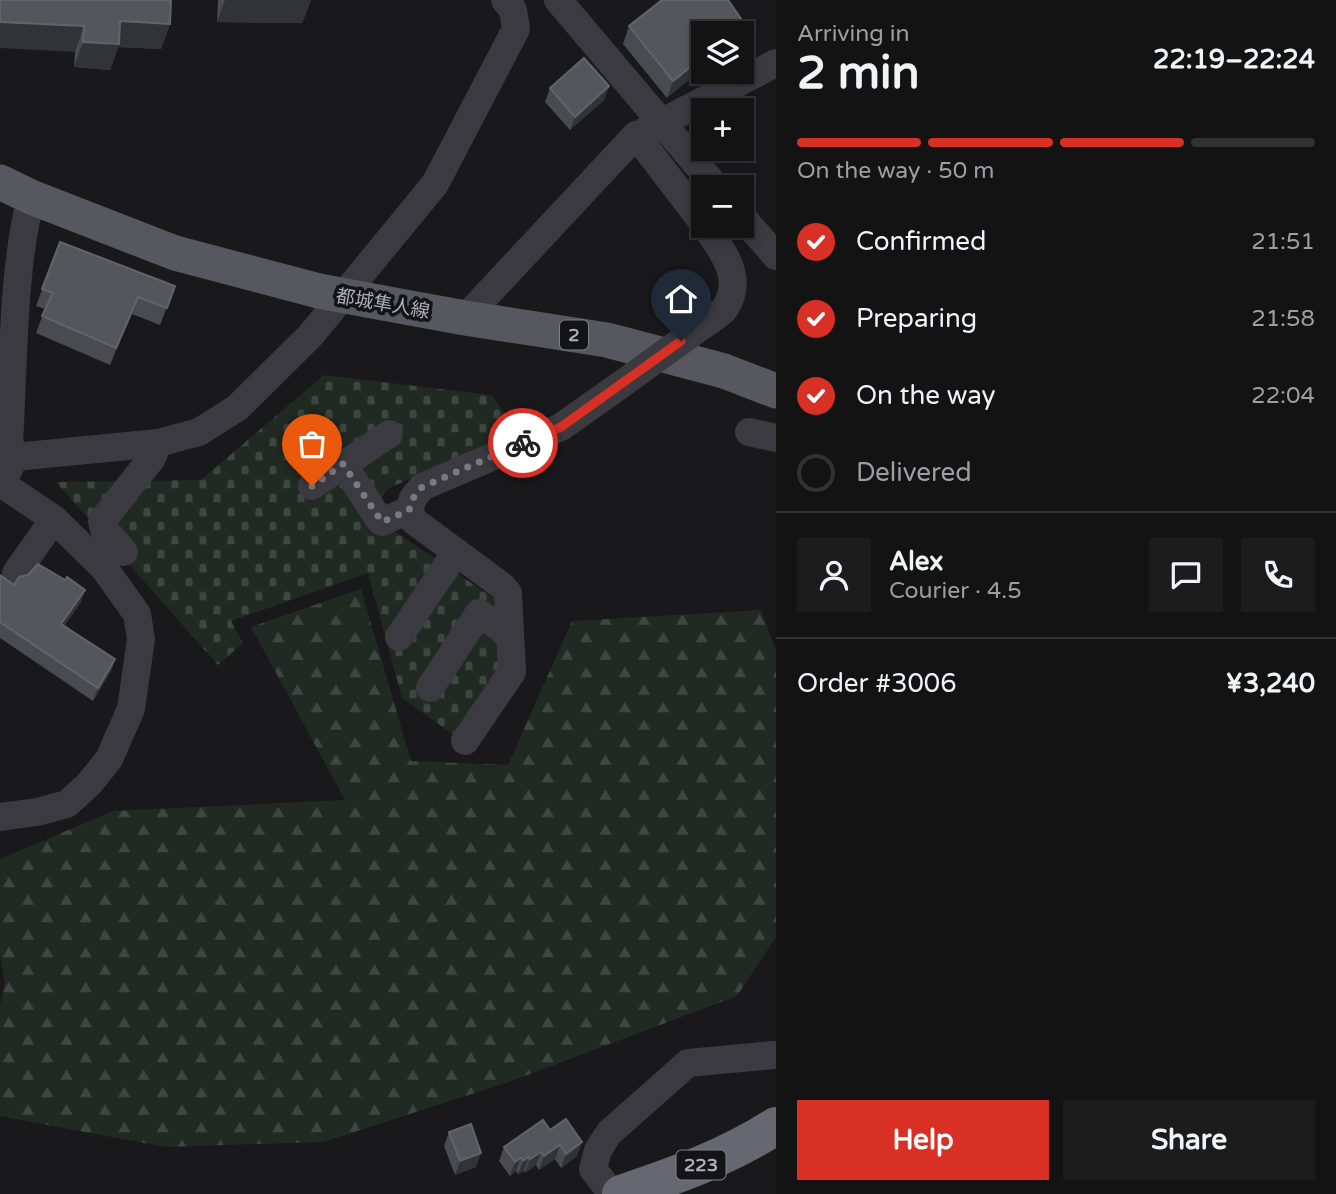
<!DOCTYPE html>
<html lang="en">
<head>
<meta charset="utf-8">
<style>
	:root { --surface:#131314; --page:#1c1c1d; --text:#f1f3f6; --muted:#9d9ea0; --line:#323234; --accent:#d93025 }
	body { margin:0; font-family:"Varela Round","Noto Sans JP",sans-serif; background:var(--page); color:var(--text); height:100vh; display:flex; flex-direction:column; font-size:26px; white-space:nowrap }
	* { box-sizing:border-box; margin:0 }
	p { font-size:23px; color:var(--muted) }
	.icon { flex:none; width:38px; height:38px; fill:none; stroke:currentColor; stroke-width:2; stroke-linecap:round; stroke-linejoin:round }
	.map { position:relative; flex:1; overflow:hidden }
	.side { display:flex; flex-direction:column; background:var(--surface); width:560px }
	.side>* { flex:none }
	.buttons { position:absolute; left:691px; top:21px; display:grid; gap:14px }
	.buttons a { display:grid; place-items:center; width:63px; height:63px; border-radius:0px; background:var(--surface); box-shadow:0 4px 10px #0003,0 0 0 2px var(--line); font-size:35px }
	.pin { position:absolute; display:grid; place-items:center; width:60px; height:60px; color:#fff; margin:-72px -30px; border-radius:50% 50% 50% 0; rotate:-45deg; box-shadow:0 0 7px #0007 }
	.pin .icon { rotate:45deg }
	.courier { position:absolute; display:grid; place-items:center; width:70px; height:70px; margin:-35px; border:5px solid #d93025; border-radius:50%; background:#fff; color:#222; box-shadow:0 2px 9px #0007 }
	.headline em { font-style:normal; font-weight:700 }
	.headline div { display:flex; flex-direction:column-reverse }
	.headline { display:flex; align-items:center; justify-content:space-between; height:119px; padding:0 21px }
	h1 { font-size:46px; font-weight:700; line-height:52px }
	.bar { display:grid; grid-template-columns:repeat(4,1fr); gap:10px 7px; align-content:center; height:84px; padding:0 21px }
	.bar i { height:9px; border-radius:5px; background:var(--line) }
	.bar .selected { background:var(--accent) }
	.bar p { grid-column:span 4 }
	.line { display:flex; align-items:center; gap:18px; padding:0 21px; border-top:2px solid var(--line) }
	.line div { flex:1 }
	.round { display:grid; place-items:center; flex:none; width:74px; height:74px; border-radius:0px; background:var(--page) }
	ol { padding:0 21px; list-style:none }
	li { display:flex; align-items:center; gap:21px; height:77px }
	li p { margin-inline-start:auto }
	li .icon { padding:7px; border-radius:50%; background:var(--accent); color:#fff; stroke-width:4 }
	li:last-child { color:var(--muted) }
	li i { width:38px; height:38px; border:4px solid var(--line); border-radius:50% }
	.action { display:flex; gap:14px; margin-top:auto; padding:14px 21px }
	.action a { flex:1; height:80px; border-radius:0px; background:var(--accent); color:#fff; font-size:28px; font-weight:700; line-height:80px; text-align:center }
	.action a+a { background:var(--page); color:var(--text) }
	main { display:flex; flex:1; min-height:0 }
	.map>svg:first-child { display:block }
</style>
</head>
<body>
<main>
<div class="map">
<svg width="776" height="1194" viewBox="0 0 776 1194">
	<defs>
		<pattern id="forest-firs" width="22" height="20" patternUnits="userSpaceOnUse" patternTransform="scale(1.75)"><rect width="22" height="20" fill="#202922"/><path d="M5 1l3.5 6h-7zM16 11l3.5 6h-7z" fill="#3e4640"/></pattern>
		<pattern id="cemetery-stones" width="16" height="16" patternUnits="userSpaceOnUse" patternTransform="scale(1.75)"><rect width="16" height="16" fill="#202922"/><path d="M2 7V4a2 2 0 0 1 4 0v3zM10 15v-3a2 2 0 0 1 4 0v3z" fill="#3e4640"/></pattern>
	</defs>
	<rect width="100%" height="100%" fill="#19191b"/>
	<path fill="url(#forest-firs)" d="M361,589l50,172 97,4 64,-144 189,-11 15,41v286l-39,59 -228,86 -186,60 -158,5 -165,-31v-109l5,-24 -5,-28v-96l113,-48 232,-11 -94,-173z"/>
	<path fill="url(#cemetery-stones)" d="M324,375l167,20 28,36 -130,57 -12,14 7,22 111,75 7,59 -13,32 -35,45 -52,-37 -34,-125 -137,48 12,22 -25,22 -162,-183 145,-2z"/>
	<g fill="none" stroke-linecap="round" stroke-linejoin="round">
		<g stroke="#3a3a40" stroke-width="28">
			<path d="M558,0l158,187"/>
			<path d="M645,131l131,-68"/>
			<path d="M742,217l34,39"/>
			<path d="M465,318l171,-183 68,89"/>
			<path d="M702,326c7,-6 18,-11 23,-18 20,-30 -3,-58 -20,-82"/>
			<path d="M749,432l27,6"/>
			<path d="M15,457l-6,-15c5,-79 3,-169 22,-245"/>
			<path d="M343,464l37,57 2,1 27,-12"/>
			<path d="M0,486l15,-29 143,-14 41,-11 38,-24 73,-72 125,-152 81,-155 -3,-19 -8,-10"/>
			<path d="M312,486l77,-52"/>
			<path d="M124,552l-20,-23 -2,-8 50,-63 6,-15"/>
			<path d="M16,573l38,-54"/>
			<path d="M399,637l57,-85"/>
			<path d="M430,688l49,-75 31,22"/>
			<path d="M465,741l47,-69 -4,-79 -6,-7 -88,-65 -5,-11 4,-12 9,-11 139,-60 58,-41"/>
			<path d="M0,817l37,-5 30,-8 22,-20 20,-25 22,-50 10,-70 -4,-25 -33,-46 -50,-49 -52,-35"/>
			<path d="M612,1194l-19,-25 5,-19 11,-17 79,-70 86,-8"/>
		</g>
		<g stroke="#56575f" stroke-width="35">
			<path d="M0,182l31,15 144,56 144,38"/>
			<path d="M367,300l98,18 142,22 117,31 52,20"/>
		</g>
		<path stroke="#666871" stroke-width="38" d="M621,1194c56,-19 105,-36 155,-68"/>
		<path stroke="#3a3a40" stroke-width="28" d="M619,386l83,-60"/>
		<path stroke="#56575f" stroke-width="35" d="M319,291l48,9"/>
	</g>
	<g fill="#4a4b50">
		<path d="M0,0l170,24 -9,25 -43,-2 -8,23 -36,-3 1,-15z"/>
		<path d="M218,0h93l-9,23 -85,-1z"/>
		<path d="M629,26l122,7 -2,5 -2,21 -43,-26 -37,65 -44,-54z"/>
		<path d="M609,86l-5,14 -34,30 -25,-28 5,-14z"/>
		<path d="M60,242l115,44 -15,39 -28,-11 -22,51 -74,-32 9,-24 -9,-3z"/>
		<path d="M0,575l14,10 67,17 -17,24 51,33 -4,12 -18,30 -93,-63z"/>
		<path d="M550,1130l27,26 -16,12 -6,-9 -16,11 -3,-5 -11,8 -1,-2 -6,3 -2,-3 -6,5 -11,-15 5,-14z"/>
		<path d="M449,1132l27,35 -21,8 -11,-29z"/>
	</g>
	<g fill="#323336">
		<path d="M225,0h86l-9,23 -85,-1z"/>
		<path d="M120,21l50,3 -9,25 -43,-2 -8,23 -36,-3 9,-25z"/>
		<path d="M0,22l84,4 -9,26 -75,-4z"/>
		<path d="M751,33l-5,13 7,-4 -6,17 -5,3v-14l6,-13z"/>
		<path d="M704,56v12l-37,30 6,-17z"/>
		<path d="M609,86l-5,14 -34,30 5,-13z"/>
		<path d="M138,297l-6,17 -22,51 6,-17z"/>
		<path d="M85,590l-4,12 -25,35 5,-13z"/>
		<path d="M115,659l-4,12 -18,30 5,-13z"/>
		<path d="M582,1142l-5,14 -16,12 5,-14z"/>
		<path d="M560,1145l-5,14 -16,11 5,-14z"/>
		<path d="M541,1152l-5,13 -11,8 5,-14z"/>
		<path d="M481,1153l-5,14 -21,8 5,-14z"/>
		<path d="M529,1157l-5,14 -6,3 6,-14z"/>
		<path d="M521,1158l-5,13 -6,5 5,-14z"/>
	</g>
	<g fill="#55565b" stroke="#62646a" stroke-width="2">
		<path d="M0,0h171l-1,24 -50,-3 -1,23 -36,-2 1,-16 -84,-4z"/>
		<path d="M662,0h66l23,33 -3,2 5,7 -11,6v-15h-38v23l-31,25 -44,-55z"/>
		<path d="M584,58l25,28 -34,31 -25,-29z"/>
		<path d="M60,242l115,44 -8,22 -29,-11 -22,51 -74,-32 11,-23 -11,-4z"/>
		<path d="M38,564l27,16 2,-3 18,13 -24,34 54,35 -17,29 -98,-66v-47l14,10 5,-8 9,-2z"/>
		<path d="M566,1119l16,23 -16,12 -6,-9 -16,11 -3,-4 -11,7 -1,-2 -5,3 -3,-2 -6,4 -11,-15 39,-27 7,10z"/>
		<path d="M471,1124l10,29 -21,8 -11,-29z"/>
	</g>
	<g fill="none" stroke-linecap="round" stroke-linejoin="round">
		<path stroke="#787a82" stroke-width="7" stroke-dasharray="0 12.6" d="M312,486l31,-22 39,58 27,-12 4,-12 9,-11 101,-44"/>
		<path stroke="#d93025" stroke-width="9" d="M523,443l38,-16 120,-86"/>
	</g>
	<g text-anchor="middle" stroke-width="7" stroke-linejoin="round" paint-order="stroke">
		<g fill="#141416" stroke="#7e8089" stroke-width="2">
			<rect x="560" y="320.5" width="28" height="29" rx="5"/>
			<rect x="676.5" y="1150.5" width="49" height="29" rx="5"/>
		</g>
		<g font-size="18" font-weight="bold" fill="#abafba">
			<text x="574" y="341">2</text>
			<text x="701" y="1171">223</text>
		</g>
		<g font-size="19" fill="#abafba" stroke="#141416">
			<text transform="translate(383 303) rotate(10)" y="7">都城隼人線</text>
		</g>
	</g>
</svg>
<div class="buttons">
<a><svg class="icon" aria-label="layers" viewBox="0 0 24 24"><path d="M12 4l9 5-9 5-9-5zM3 14l9 5 9-5"/></svg></a>
<a>+</a>
<a>−</a>
</div>
<div class="pin" style="left:312px;top:486px;background:#ea580c"><svg class="icon" aria-label="bag" viewBox="0 0 24 24"><path d="M5 8h14l-1 12H6zM9 8a3 3 0 0 1 6 0"/></svg></div>
<div class="pin" style="left:681px;top:341px;background:#1f2937"><svg class="icon" aria-label="home" viewBox="0 0 24 24"><path d="M3 11l9-7 9 7M6 9v11h12V9"/></svg></div>
<div class="courier" style="left:523px;top:443px"><svg class="icon" aria-label="bike" viewBox="0 0 24 24"><circle cx="6" cy="16" r="4"/><circle cx="18" cy="16" r="4"/><path d="M6 16l4-8h5l3 8M10 8l3 8H6M13 5h3"/></svg></div>
</div>
<section class="side">
<div class="headline"><div><h1>2 min</h1><p>Arriving in</p></div><em>22:19–22:24</em></div>
<div class="bar"><i class="selected"></i><i class="selected"></i><i class="selected"></i><i></i><p>On the way · 50 m</p></div>
<ol>
<li><svg class="icon" aria-label="check" viewBox="0 0 24 24"><path d="M5 12l5 5 9-10"/></svg>Confirmed<p>21:51</p></li>
<li><svg class="icon" aria-label="check" viewBox="0 0 24 24"><path d="M5 12l5 5 9-10"/></svg>Preparing<p>21:58</p></li>
<li><svg class="icon" aria-label="check" viewBox="0 0 24 24"><path d="M5 12l5 5 9-10"/></svg>On the way<p>22:04</p></li>
<li><i></i>Delivered</li>
</ol>
<div class="line" style="height:126px"><a class="round"><svg class="icon" aria-label="person" viewBox="0 0 24 24"><circle cx="12" cy="8" r="4"/><path d="M4 21q1-7 8-7t8 7"/></svg></a><div><b>Alex</b><p>Courier · 4.5</p></div><a class="round"><svg class="icon" aria-label="chat" viewBox="0 0 24 24"><path d="M4 5h16v11H9l-5 4z"/></svg></a><a class="round"><svg class="icon" aria-label="phone" viewBox="0 0 24 24"><path d="M5 4h4l2 5-3 2q2 4 5 5l2-3 5 2v4C11 20 4 13 5 4z"/></svg></a></div>
<div class="line" style="height:91px"><div>Order #3006</div><b>¥3,240</b></div>
<div class="action"><a>Help</a><a>Share</a></div>
</section>
</main>
</body>
</html>
